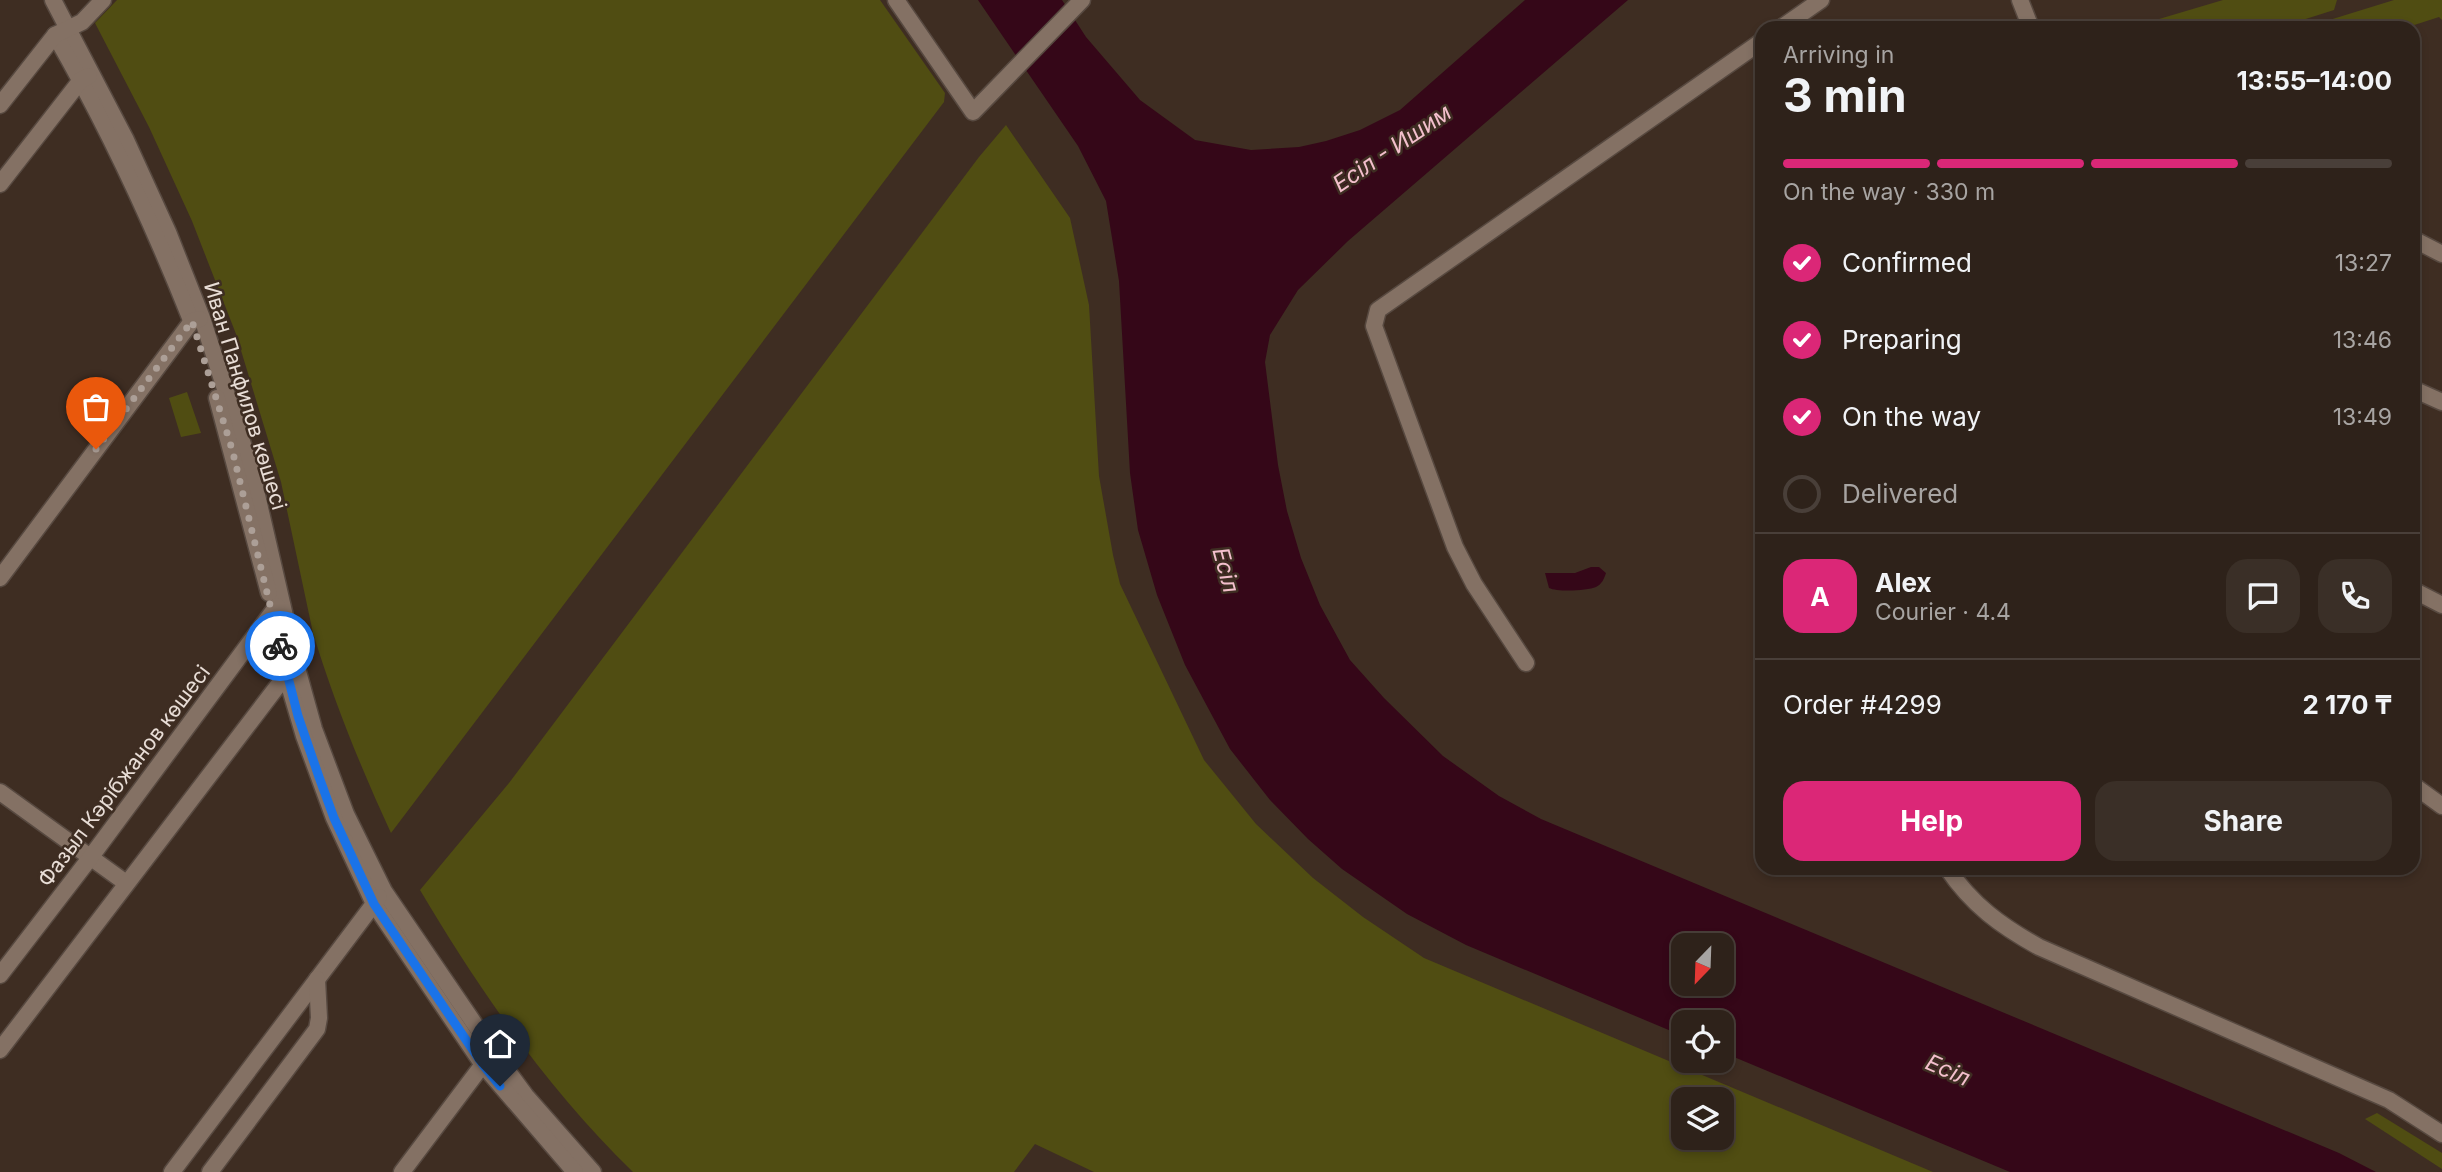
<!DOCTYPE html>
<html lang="en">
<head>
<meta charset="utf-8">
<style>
	:root { --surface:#2e221a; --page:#3a2f27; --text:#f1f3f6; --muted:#a7a4a2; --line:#493f39; --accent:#db2777 }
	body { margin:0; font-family:Inter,sans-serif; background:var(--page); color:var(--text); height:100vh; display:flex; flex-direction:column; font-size:26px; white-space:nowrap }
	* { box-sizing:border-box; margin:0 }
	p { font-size:23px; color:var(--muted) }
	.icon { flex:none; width:38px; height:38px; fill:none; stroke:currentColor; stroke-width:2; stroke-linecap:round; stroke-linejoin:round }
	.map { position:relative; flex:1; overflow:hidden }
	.details { position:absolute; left:1755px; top:21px; width:665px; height:854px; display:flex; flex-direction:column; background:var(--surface); border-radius:21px; box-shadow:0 4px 10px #0003,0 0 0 2px var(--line) }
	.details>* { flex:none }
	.needle { width:46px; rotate:203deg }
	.tools { position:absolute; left:1671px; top:933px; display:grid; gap:14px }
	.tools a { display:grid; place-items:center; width:63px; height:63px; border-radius:14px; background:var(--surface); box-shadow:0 4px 10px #0003,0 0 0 2px var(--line); font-size:35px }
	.pin { position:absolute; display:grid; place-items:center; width:60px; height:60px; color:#fff; margin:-72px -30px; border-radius:50% 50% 50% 0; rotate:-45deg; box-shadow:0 0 7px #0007 }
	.pin .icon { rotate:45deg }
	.courier { position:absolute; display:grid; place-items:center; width:70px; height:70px; margin:-35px; border:5px solid #1a73e8; border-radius:50%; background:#fff; color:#222; box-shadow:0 2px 9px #0007 }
	.overview em { font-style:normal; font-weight:700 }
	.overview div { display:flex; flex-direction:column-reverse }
	.overview { display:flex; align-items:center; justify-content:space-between; height:119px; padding:0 28px }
	h1 { font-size:46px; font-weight:700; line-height:52px }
	.bar { display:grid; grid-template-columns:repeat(4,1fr); gap:10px 7px; align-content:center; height:84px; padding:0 28px }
	.bar i { height:9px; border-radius:5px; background:var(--line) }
	.bar .current { background:var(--accent) }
	.bar p { grid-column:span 4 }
	.line { display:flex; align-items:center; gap:18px; padding:0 28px; border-top:2px solid var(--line) }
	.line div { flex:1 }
	.round { display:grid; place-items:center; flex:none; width:74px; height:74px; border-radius:21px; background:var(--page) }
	ol { padding:0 28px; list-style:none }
	li { display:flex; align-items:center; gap:21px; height:77px }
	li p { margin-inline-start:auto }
	li .icon { padding:7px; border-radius:50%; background:var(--accent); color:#fff; stroke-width:4 }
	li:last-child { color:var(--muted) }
	li i { width:38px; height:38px; border:4px solid var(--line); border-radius:50% }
	.cta { display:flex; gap:14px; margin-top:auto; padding:14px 28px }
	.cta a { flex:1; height:80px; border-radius:21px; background:var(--accent); color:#fff; font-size:28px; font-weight:700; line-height:80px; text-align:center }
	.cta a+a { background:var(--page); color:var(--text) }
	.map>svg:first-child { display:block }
</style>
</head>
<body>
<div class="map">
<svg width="2442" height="1172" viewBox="0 0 2442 1172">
	<rect width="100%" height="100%" fill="#3e2d22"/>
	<g fill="#504d12" fill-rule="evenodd">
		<path d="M117,0h763l65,93 -1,9 -553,731c-30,-65 -57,-131 -78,-200l-32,-151 -45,-148 -44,-113 -43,-94 -54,-104z"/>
		<path d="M2223,0h114l-3,10 -57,18h-134l6,-6z"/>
		<path d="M2394,0h48v20l-3,-3 -34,11h-95v-2z"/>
		<path d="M1006,125l64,93 19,87 10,171 14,79 7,29 84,176 52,64 57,54 50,39 61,41 509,214h-839l-59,-28 -21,28h-381c-85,-82 -153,-181 -213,-282l89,-107 470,-626zM1722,1099v39h-38v-39z"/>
		<path d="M187,392l14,41 -20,4 -12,-39z"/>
		<path d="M2377,1113l65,40v16l-77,-50z"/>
	</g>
	<g fill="#350718" fill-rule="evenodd">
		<path d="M978,0h84l24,37 54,63 55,40 56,10 48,-3 27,-6 34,-11 40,-20 125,-110h103l-280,241 -50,49 -28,45 -5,27 13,103 9,46 14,47 19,47 30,55 34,38 59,58 56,40 42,23 798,334 37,19h-366l-288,-120v-30h-38l-1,14 -217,-91 -59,-31 -65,-45 -34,-30 -38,-39 -40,-51 -45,-84 -28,-70 -19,-65 -8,-57 -11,-192 -13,-80 -28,-55zM1684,945h38v39h-38z"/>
		<path d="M1591,567h8l7,6c-2,6 -4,11 -10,14 -9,4 -39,5 -47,1l-4,-15h30z"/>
	</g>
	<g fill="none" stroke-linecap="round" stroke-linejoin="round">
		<defs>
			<g id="minor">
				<path d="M53,0l73,140 42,92 34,86 49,151 46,199 17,61 32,85 38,77 109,160 33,45 67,76"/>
				<path d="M896,0l77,112 109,-112"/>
				<path d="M2020,0l11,28"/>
				<path d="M1781,28l40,-28"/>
				<path d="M55,35c53,92 97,187 136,285"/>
				<path d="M0,105l55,-70 27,-13 21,-22"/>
				<path d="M0,184l81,-104 8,-4"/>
				<path d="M2413,239l29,15"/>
				<path d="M2413,389l29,13"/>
				<path d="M217,398l52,195"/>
				<path d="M0,578l192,-257 8,-2"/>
				<path d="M2413,590l29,15"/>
				<path d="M274,618l12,57 18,61 30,82 40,86 109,161 92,107"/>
				<path d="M1526,663l-52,-79 -19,-37 -81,-221 4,-16 384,-269"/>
				<path d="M2413,785l29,21"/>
				<path d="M0,792l126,91"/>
				<path d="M1947,868c25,37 54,58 92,79l350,153 53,34"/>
				<path d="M0,975l90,-117 187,-252"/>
				<path d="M0,1050l286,-375 5,-3"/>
				<path d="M172,1172l207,-275"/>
				<path d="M210,1172l107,-143 2,-11 -2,-39"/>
				<path d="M402,1172l85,-113"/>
			</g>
		</defs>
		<use href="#minor" stroke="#574940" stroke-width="19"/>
		<use href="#minor" stroke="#847164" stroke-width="16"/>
	</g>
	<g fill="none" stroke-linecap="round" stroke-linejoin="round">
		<path stroke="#ac9f97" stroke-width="7" stroke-dasharray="0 12.6" d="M96,449l96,-128 40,128 48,197"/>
		<path stroke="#1a73e8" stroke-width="9" d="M280,646l18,70 21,61 15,41 40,86 109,161 17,21"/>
	</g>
	<g text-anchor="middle" stroke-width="5" stroke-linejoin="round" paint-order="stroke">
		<g font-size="21" fill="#e8ddd6" stroke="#3e2d22">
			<text transform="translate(245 396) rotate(73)" y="7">Иван Панфилов көшесі</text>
			<text transform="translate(124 776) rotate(-53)" y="7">Фазыл Кәрібжанов көшесі</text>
		</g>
		<g font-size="23" font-style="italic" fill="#f3bfcc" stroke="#3e2d22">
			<text transform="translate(1392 148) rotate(-34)" y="8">Есіл - Ишим</text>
			<text transform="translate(1226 570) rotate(75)" y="8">Есіл</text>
			<text transform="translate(1948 1070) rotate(24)" y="8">Есіл</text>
		</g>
	</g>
</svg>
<div class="tools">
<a><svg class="needle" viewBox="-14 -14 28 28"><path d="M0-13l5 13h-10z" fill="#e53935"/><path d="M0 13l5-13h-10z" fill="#a7a4a2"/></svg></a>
<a><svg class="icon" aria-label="locate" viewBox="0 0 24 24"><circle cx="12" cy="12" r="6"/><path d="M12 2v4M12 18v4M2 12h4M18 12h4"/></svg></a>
<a><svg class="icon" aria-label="layers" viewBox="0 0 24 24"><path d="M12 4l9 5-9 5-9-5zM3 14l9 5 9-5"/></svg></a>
</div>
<div class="pin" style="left:96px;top:449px;background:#ea580c"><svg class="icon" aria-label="bag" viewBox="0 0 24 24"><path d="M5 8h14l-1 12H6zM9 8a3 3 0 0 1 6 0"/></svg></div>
<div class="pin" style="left:500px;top:1086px;background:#1f2937"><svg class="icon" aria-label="home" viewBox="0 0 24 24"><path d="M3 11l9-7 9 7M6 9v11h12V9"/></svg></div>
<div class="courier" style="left:280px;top:646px"><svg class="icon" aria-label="bike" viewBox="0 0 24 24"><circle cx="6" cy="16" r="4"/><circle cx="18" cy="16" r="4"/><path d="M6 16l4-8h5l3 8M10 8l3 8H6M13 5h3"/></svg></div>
<section class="details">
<div class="overview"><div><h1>3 min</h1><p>Arriving in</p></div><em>13:55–14:00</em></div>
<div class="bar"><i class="current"></i><i class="current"></i><i class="current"></i><i></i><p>On the way · 330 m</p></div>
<ol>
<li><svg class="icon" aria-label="check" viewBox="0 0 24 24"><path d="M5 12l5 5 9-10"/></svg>Confirmed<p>13:27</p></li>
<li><svg class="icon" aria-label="check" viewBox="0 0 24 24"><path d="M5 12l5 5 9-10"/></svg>Preparing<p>13:46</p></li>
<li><svg class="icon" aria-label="check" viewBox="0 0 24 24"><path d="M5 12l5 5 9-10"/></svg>On the way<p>13:49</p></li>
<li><i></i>Delivered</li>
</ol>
<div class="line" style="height:126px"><b class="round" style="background:var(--accent);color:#fff">A</b><div><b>Alex</b><p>Courier · 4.4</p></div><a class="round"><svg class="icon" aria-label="chat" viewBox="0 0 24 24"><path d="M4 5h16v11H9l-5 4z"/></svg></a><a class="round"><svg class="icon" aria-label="phone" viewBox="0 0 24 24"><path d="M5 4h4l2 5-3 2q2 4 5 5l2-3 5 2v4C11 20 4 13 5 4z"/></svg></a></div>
<div class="line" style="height:91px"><div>Order #4299</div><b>2 170 ₸</b></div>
<div class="cta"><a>Help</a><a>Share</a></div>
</section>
</div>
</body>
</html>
